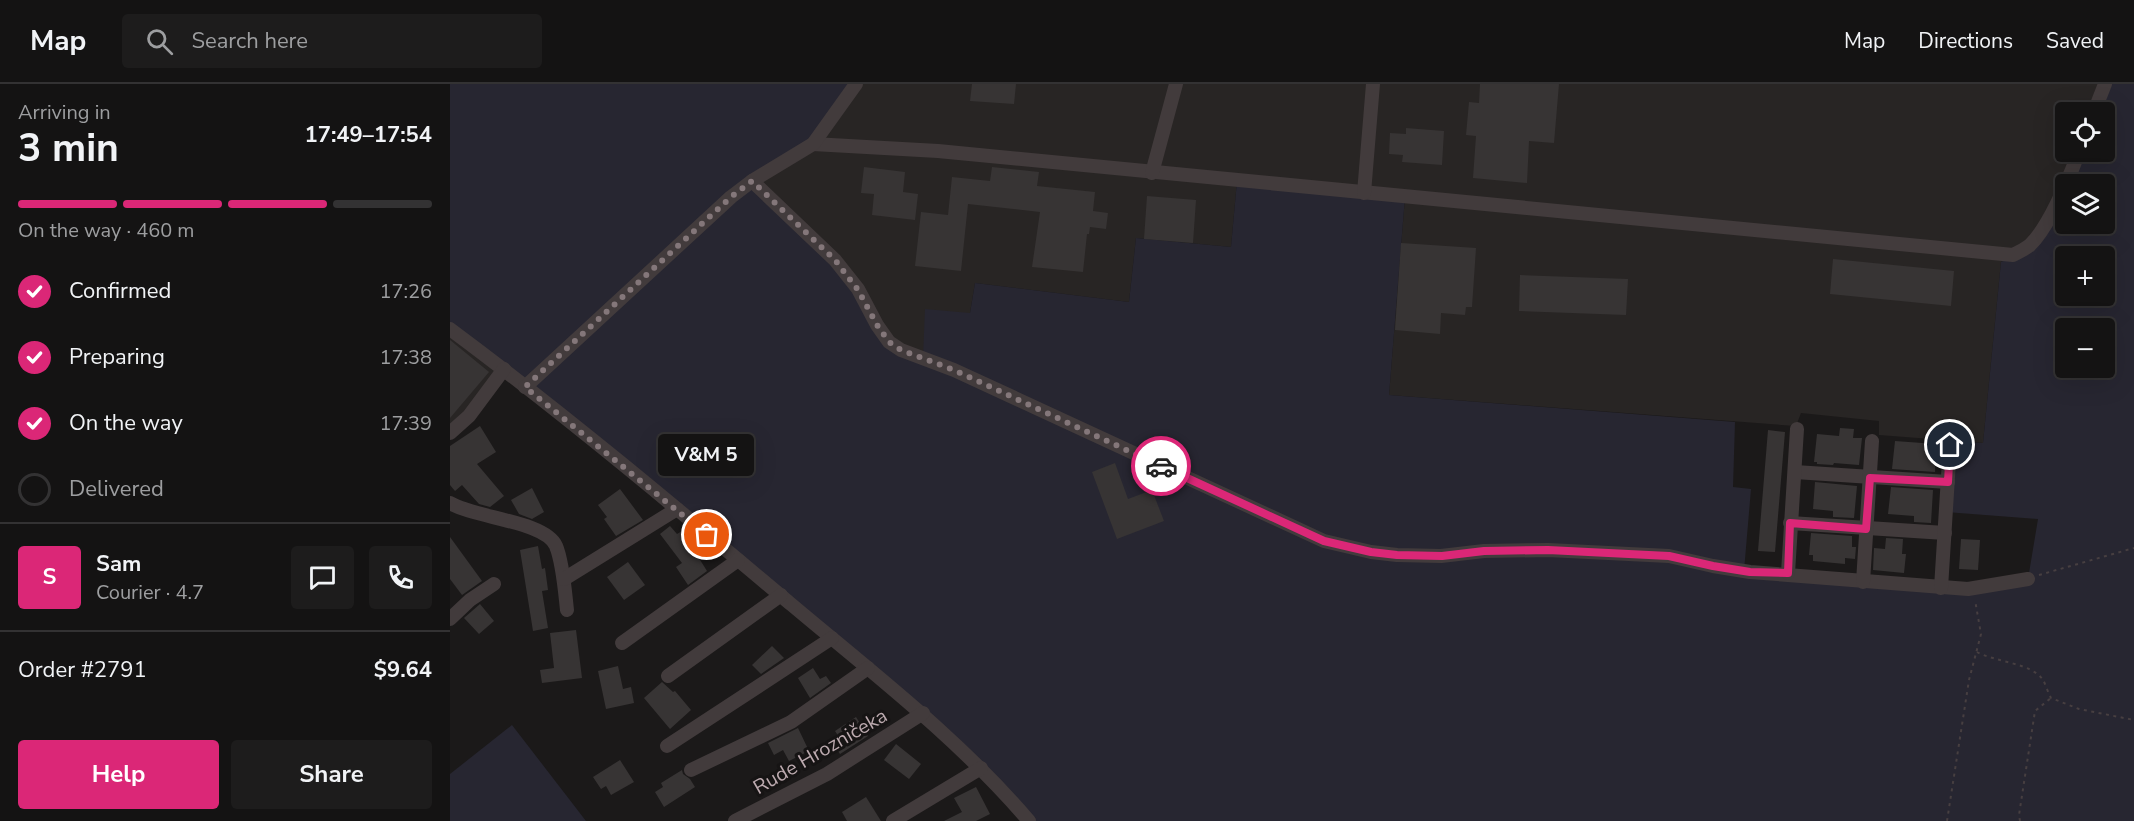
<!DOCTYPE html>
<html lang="en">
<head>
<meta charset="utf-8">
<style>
	:root { --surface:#141313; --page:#1d1c1c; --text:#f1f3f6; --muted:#9d9ea0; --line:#333233; --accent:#db2777 }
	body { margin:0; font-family:"Nunito Sans",sans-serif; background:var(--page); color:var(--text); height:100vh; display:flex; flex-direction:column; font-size:22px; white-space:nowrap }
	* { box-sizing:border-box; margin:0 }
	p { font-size:20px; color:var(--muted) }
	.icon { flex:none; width:33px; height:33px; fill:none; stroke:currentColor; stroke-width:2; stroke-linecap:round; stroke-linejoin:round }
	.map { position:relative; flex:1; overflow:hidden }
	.sheet { display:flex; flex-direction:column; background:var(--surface); width:450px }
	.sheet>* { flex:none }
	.buttons { position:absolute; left:1605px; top:18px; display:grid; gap:12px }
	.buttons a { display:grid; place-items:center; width:60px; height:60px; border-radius:6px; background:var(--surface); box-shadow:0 6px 24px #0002,0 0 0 2px var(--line); font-size:30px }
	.pin { position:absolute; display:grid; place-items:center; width:51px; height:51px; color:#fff; margin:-26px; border:3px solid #fff; border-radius:50%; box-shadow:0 2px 6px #0007 }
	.courier { position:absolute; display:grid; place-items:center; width:60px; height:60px; margin:-30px; border:4px solid #db2777; border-radius:50%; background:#fff; color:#222; box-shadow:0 2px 8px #0007 }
	.bubble { position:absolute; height:42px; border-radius:6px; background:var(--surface); box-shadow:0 6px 24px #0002,0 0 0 2px var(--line); font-size:20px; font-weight:700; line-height:42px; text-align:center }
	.overview em { font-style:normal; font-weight:700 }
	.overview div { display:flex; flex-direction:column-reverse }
	.overview { display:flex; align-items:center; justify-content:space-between; height:102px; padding:0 18px }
	h1 { font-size:39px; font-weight:700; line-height:45px }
	.bar { display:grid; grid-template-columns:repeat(4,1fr); gap:9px 6px; align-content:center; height:72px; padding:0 18px }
	.bar i { height:8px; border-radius:4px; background:var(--line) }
	.bar .selected { background:var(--accent) }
	.bar p { grid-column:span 4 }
	.line { display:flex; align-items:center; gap:15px; padding:0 18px; border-top:2px solid var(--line) }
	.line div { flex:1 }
	.round { display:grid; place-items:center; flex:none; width:63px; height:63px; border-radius:6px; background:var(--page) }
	ol { padding:0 18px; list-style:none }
	li { display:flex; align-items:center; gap:18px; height:66px }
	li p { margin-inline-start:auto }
	li .icon { padding:6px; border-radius:50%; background:var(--accent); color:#fff; stroke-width:4 }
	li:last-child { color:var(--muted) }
	li i { width:33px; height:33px; border:3px solid var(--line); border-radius:50% }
	.cta { display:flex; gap:12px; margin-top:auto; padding:12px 18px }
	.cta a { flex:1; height:69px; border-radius:6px; background:var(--accent); color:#fff; font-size:24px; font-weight:700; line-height:69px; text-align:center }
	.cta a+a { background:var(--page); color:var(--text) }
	header { display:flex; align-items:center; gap:36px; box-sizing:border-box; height:84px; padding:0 30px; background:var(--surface); border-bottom:2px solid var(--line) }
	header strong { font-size:28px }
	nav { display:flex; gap:33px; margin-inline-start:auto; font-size:21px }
	.search { width:420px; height:54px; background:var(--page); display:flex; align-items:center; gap:15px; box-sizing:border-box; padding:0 21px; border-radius:6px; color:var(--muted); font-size:22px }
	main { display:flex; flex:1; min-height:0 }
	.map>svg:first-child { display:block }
</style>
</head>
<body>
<header>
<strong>Map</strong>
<div class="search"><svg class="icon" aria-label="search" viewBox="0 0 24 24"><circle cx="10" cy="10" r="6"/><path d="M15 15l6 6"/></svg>Search here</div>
<nav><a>Map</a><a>Directions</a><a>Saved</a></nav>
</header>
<main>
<section class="sheet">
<div class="overview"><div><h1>3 min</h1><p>Arriving in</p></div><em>17:49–17:54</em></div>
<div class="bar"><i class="selected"></i><i class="selected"></i><i class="selected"></i><i></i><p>On the way · 460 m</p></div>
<ol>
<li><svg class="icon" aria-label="check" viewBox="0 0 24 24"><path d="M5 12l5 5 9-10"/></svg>Confirmed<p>17:26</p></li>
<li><svg class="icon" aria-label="check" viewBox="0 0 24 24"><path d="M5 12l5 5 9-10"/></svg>Preparing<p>17:38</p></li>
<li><svg class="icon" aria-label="check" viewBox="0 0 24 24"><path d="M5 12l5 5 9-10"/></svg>On the way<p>17:39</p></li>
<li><i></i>Delivered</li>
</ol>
<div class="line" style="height:108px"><b class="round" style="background:var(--accent);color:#fff">S</b><div><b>Sam</b><p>Courier · 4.7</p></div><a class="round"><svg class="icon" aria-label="chat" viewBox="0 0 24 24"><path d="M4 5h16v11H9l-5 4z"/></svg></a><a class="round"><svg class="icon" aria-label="phone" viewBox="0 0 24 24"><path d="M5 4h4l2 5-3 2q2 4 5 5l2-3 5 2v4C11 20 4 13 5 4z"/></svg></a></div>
<div class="line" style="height:78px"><div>Order #2791</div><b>$9.64</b></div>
<div class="cta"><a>Help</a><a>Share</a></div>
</section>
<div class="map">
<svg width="1684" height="737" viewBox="0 0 1684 737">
	<rect width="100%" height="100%" fill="#1b1919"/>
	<g fill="#282524">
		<path d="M406,0h1249l-11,28h-28v40h13l-50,94 -28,16 -18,181 -104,-8v-14l-78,-8 -5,13 -407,-31 16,-198 -168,-16 -6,66 -95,-9 -7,64 -154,-19 -5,30 -47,45 -22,-8 -149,-169z"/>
		<path d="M0,245l54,40 -54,64z"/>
	</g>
	<g fill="#272631" fill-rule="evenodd">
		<path d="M0,0h406l-43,60 -61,37 83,79 54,82 34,16 2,-49 45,4 5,-30 154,19 7,-64 95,9 6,-66 168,16 -16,198 346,27 -2,65 18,2 -7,82 197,17 87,-9 10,-60 -92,-7 4,-71 33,2 18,-181 29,-16 49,-94h25v-40h-10l11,-28h29v737h-1102l-49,-55 -533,-439zM1616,100h38v40h-38zM1616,172h38v40h-38zM1616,244h38v40h-38z"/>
		<path d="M62,641l74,96h-136v-47z"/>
	</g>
	<g fill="#373434">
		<path d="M522,0h44l-2,20 -44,-3z"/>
		<path d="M1030,0h79l-5,59 -25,-2 -2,42 -54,-5 3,-42 -10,-1 3,-33 10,1z"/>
		<path d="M956,44l38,3 -2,34 -40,-3 1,-7 -14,-1 1,-21 16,1z"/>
		<path d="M414,83l41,5 -2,20 15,2 -3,26 -43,-5 2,-21 -13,-1z"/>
		<path d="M542,83l47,5 -2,14 58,6 -2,19 15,2 -2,16 -16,-2 -1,7h-2l-4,38 -51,-5 8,-55 -72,-8 -7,67 -46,-5 6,-54 27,3 4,-38 38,4z"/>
		<path d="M697,112l49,4 -3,43 -49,-4z"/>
		<path d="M951,159l75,5 -4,59h-6l-1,8 -24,-2 -1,21 -45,-4z"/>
		<path d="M1383,175l121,12 -3,35 -121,-12z"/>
		<path d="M1070,191l108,4 -2,36 -107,-4z"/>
		<path d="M0,256l39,32 -39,46z"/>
		<path d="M30,342l16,26 -19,12 27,32 -14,11 -11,-3 -17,-19 -7,6 -5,-6v-39z"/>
		<path d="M1390,344l14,1 -1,9h9l-3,27 -25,-2 -1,2 -16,-1v-2h-3l3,-28 22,2z"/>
		<path d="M1318,346l17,2 -10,120 -17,-1z"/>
		<path d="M1445,357l41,3 -1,28 -43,-3z"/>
		<path d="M665,379l13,36 24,-9 12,31 -47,18 -25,-67z"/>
		<path d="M1365,398l42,4 -3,32 -21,-1v-6l-20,-2z"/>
		<path d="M1441,403l42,3 -2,33 -17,-1v-6l-26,-2z"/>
		<path d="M82,404l12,24 -12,7 -13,-5 -8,-14z"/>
		<path d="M170,405l23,31 -27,16 -12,-17 3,-2 -9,-12z"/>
		<path d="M220,442l7,8 5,-3 25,40 -19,14 -12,-18 6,-4 -22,-29z"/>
		<path d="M1361,449l41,3v11h4l-1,12 -10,-1v6l-32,-3v-6h-4z"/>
		<path d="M0,453l32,44 -20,14 -12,-16z"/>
		<path d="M1436,454l17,1 -1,15h4l-2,19 -31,-3 1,-22 11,1z"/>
		<path d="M1511,455l19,1 -2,30 -19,-1z"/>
		<path d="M88,462l4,23 3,-1 3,22 -6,1 6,37 -15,3 -13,-81z"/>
		<path d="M178,478l17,23 -21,15 -17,-23z"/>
		<path d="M30,520l14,17 -15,13 -15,-16z"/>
		<path d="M126,546l6,48 -40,5 -2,-13 14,-2 -4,-35z"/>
		<path d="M322,562l12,12 -23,16 -9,-9z"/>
		<path d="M168,582l5,23 8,-2 3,16 -28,6 -8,-38z"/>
		<path d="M363,584l7,11 6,-3 5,7 -21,15 -12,-20z"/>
		<path d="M212,598l11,10 2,-1 16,19 -21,19 -26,-31z"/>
		<path d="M406,633l12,19 -28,18 -8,-12 7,-5 -4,-6z"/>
		<path d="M348,644l11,23 -20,10 -6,-11 -9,5 -6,-12z"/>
		<path d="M446,660l25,20 -12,15 -25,-19z"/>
		<path d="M170,676l14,22 -23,13 -5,-9 -5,3 -8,-12z"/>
		<path d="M232,686l1,4 7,5 5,8 -31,20 -9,-15 8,-5 -2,-4z"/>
		<path d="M526,703l14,27 -14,7h-32l18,-9 -8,-14z"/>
		<path d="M416,713l15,24h-34l-5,-9z"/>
	</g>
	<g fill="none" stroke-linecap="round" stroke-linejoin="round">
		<g stroke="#473f41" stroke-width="2" stroke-dasharray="3 4.5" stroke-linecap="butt">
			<path d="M1589,491l95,-27"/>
			<path d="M1527,568c18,10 55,11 66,28 3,5 5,13 8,18l28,11 55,11"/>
			<path d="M1497,737l22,-141 12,-46 -6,-34"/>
			<path d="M1570,737l-1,-6 16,-104 16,-13"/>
		</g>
		<g stroke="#423b3c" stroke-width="14">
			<path d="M1644,28l11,-28"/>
			<path d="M363,60l125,7 1075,104c5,-3 13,-6 17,-10 20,-19 39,-67 49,-93"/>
			<path d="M702,89l24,-89"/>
			<path d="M302,97l83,79 23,29 19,36 12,17 12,8 53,20 370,171 47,11 26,3 44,1 43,-5 64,-1 121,6 44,10 37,6 218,17 60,-10"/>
			<path d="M914,109l9,-109"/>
			<path d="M0,245c117,87 230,182 342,276 82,69 167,134 237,216"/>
			<path d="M75,303l206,-190 21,-16 61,-37 43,-60"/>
			<path d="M0,349l19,-17 35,-47"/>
			<path d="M1345,388l153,10"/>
			<path d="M0,419c24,15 95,18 106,43 7,17 9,46 11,64"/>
			<path d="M1340,439l155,10"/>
			<path d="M1338,489l9,-144"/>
			<path d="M114,495l113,-70"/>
			<path d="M1413,498l9,-141"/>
			<path d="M1491,504l9,-143"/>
			<path d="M0,535l20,-19 24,-16"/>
			<path d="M172,559l116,-83"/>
			<path d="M218,592l113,-81"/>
			<path d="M217,662l165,-108"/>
			<path d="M241,686l100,-48 77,-54"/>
			<path d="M285,737l92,-47 96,-61"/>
			<path d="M443,737l88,-53"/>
		</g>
	</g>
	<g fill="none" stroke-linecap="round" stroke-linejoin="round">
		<path stroke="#84777a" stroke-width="6" stroke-dasharray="0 10.8" d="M257,451l-182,-148 206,-190 21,-16 83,79 23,30 19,35 12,17 12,8 53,20 207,96"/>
		<path stroke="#db2777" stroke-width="8" d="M711,382l163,75 47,11 26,3 45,1 42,-5 64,-1 121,6 44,10 37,6 38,1 2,-50 76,6 4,-51 78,4 2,-37"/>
	</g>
	<g text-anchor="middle" stroke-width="6" stroke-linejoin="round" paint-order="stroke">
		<g font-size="20" fill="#bcaaaf" stroke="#161414">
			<text transform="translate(370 667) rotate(-30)" y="7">Rude Hrozničeka</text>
		</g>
	</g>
</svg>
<div class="buttons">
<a><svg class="icon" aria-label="locate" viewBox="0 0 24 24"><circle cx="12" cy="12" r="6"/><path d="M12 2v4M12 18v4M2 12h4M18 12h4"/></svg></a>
<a><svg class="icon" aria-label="layers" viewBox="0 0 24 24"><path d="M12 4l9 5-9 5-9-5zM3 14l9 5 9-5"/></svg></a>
<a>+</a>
<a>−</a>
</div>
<div class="pin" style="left:257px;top:451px;background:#ea580c"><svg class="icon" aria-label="bag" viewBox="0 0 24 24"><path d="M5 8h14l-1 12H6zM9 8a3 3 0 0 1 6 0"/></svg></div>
<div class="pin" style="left:1500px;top:361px;background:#1f2937"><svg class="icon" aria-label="home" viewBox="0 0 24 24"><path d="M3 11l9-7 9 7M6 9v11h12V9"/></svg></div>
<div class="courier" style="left:711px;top:382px"><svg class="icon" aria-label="car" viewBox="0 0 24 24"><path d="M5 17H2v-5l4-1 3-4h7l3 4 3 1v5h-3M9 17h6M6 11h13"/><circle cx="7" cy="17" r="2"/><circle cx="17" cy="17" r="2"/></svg></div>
<div class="bubble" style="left:208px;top:350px;width:96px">V&amp;M 5</div>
</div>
</main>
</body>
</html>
